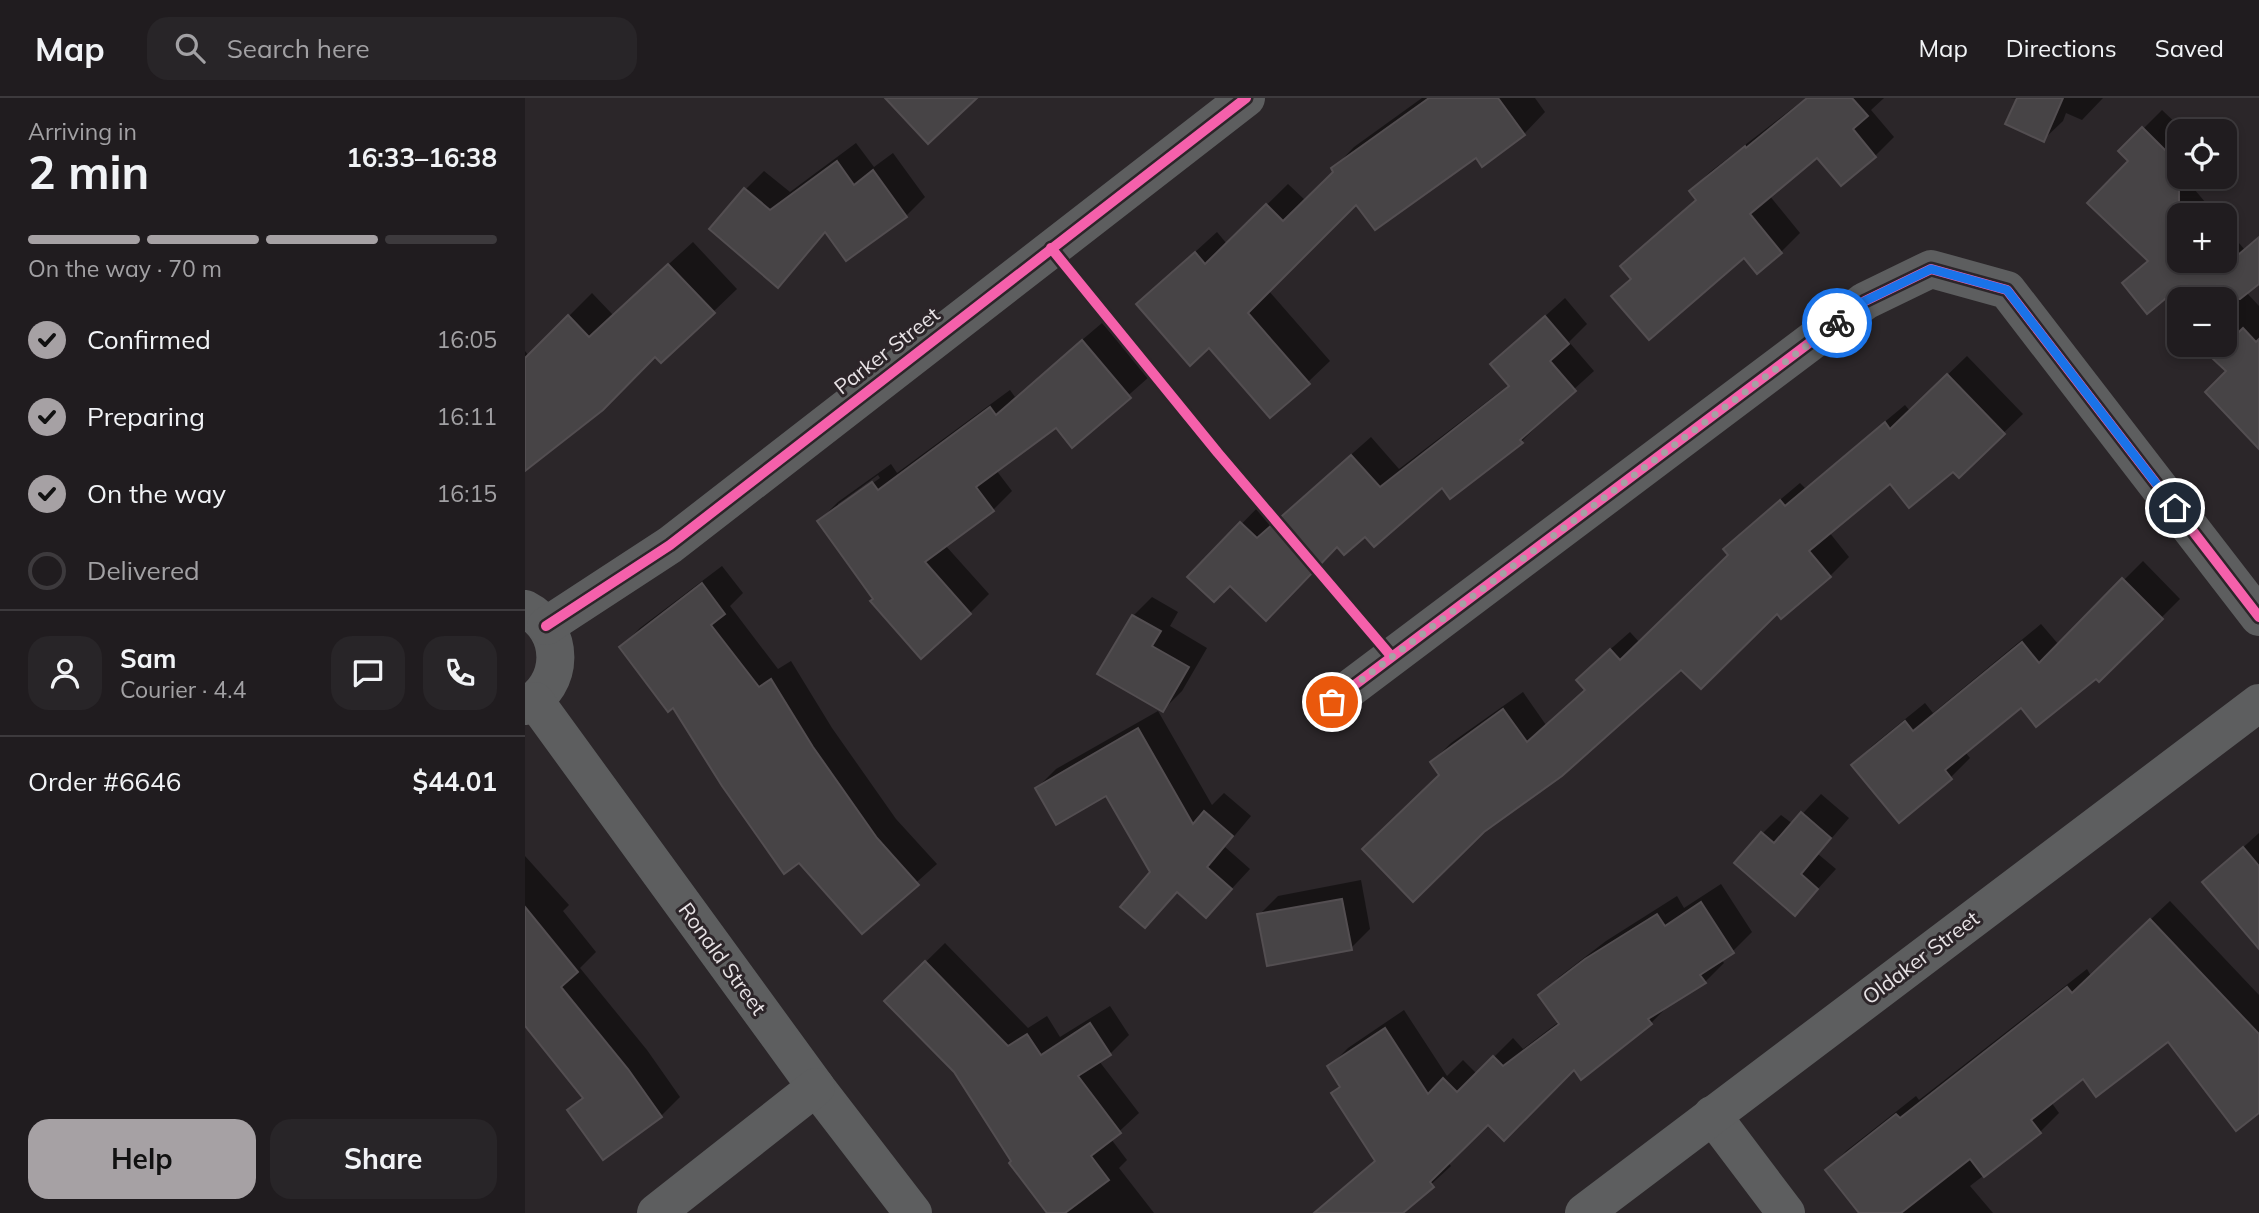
<!DOCTYPE html>
<html lang="en">
<head>
<meta charset="utf-8">
<style>
	:root { --surface:#201c1f; --page:#282528; --text:#f1f3f6; --muted:#a2a1a4; --line:#3d3a3d; --accent:#a6a1a4 }
	body { margin:0; font-family:Mulish,sans-serif; background:var(--page); color:var(--text); height:100vh; display:flex; flex-direction:column; font-size:26px; white-space:nowrap }
	* { box-sizing:border-box; margin:0 }
	p { font-size:23px; color:var(--muted) }
	.icon { flex:none; width:38px; height:38px; fill:none; stroke:currentColor; stroke-width:2; stroke-linecap:round; stroke-linejoin:round }
	.map { position:relative; flex:1; overflow:hidden }
	.details { display:flex; flex-direction:column; background:var(--surface); width:525px }
	.details>* { flex:none }
	.fabs { position:absolute; left:1642px; top:21px; display:grid; gap:14px }
	.fabs a { display:grid; place-items:center; width:70px; height:70px; border-radius:14px; background:var(--surface); box-shadow:0 4px 10px #0003,0 0 0 2px var(--line); font-size:35px }
	.pin { position:absolute; display:grid; place-items:center; width:60px; height:60px; color:#fff; margin:-30px; border:4px solid #fff; border-radius:50%; box-shadow:0 2px 7px #0007 }
	.courier { position:absolute; display:grid; place-items:center; width:70px; height:70px; margin:-35px; border:5px solid #1a73e8; border-radius:50%; background:#fff; color:#222; box-shadow:0 2px 9px #0007 }
	.summary em { font-style:normal; font-weight:700 }
	.summary div { display:flex; flex-direction:column-reverse }
	.summary { display:flex; align-items:center; justify-content:space-between; height:119px; padding:0 28px }
	h1 { font-size:46px; font-weight:700; line-height:52px }
	.bar { display:grid; grid-template-columns:repeat(4,1fr); gap:10px 7px; align-content:center; height:84px; padding:0 28px }
	.bar i { height:9px; border-radius:5px; background:var(--line) }
	.bar .on { background:var(--accent) }
	.bar p { grid-column:span 4 }
	.line { display:flex; align-items:center; gap:18px; padding:0 28px; border-top:2px solid var(--line) }
	.line div { flex:1 }
	.round { display:grid; place-items:center; flex:none; width:74px; height:74px; border-radius:21px; background:var(--page) }
	ol { padding:0 28px; list-style:none }
	li { display:flex; align-items:center; gap:21px; height:77px }
	li p { margin-inline-start:auto }
	li .icon { padding:7px; border-radius:50%; background:var(--accent); color:#111; stroke-width:4 }
	li:last-child { color:var(--muted) }
	li i { width:38px; height:38px; border:4px solid var(--line); border-radius:50% }
	.action { display:flex; gap:14px; margin-top:auto; padding:14px 28px }
	.action a { flex:1; height:80px; border-radius:21px; background:var(--accent); color:#111; font-size:28px; font-weight:700; line-height:80px; text-align:center }
	.action a+a { background:var(--page); color:var(--text) }
	header { display:flex; align-items:center; gap:42px; box-sizing:border-box; height:98px; padding:0 35px; background:var(--surface); border-bottom:2px solid var(--line) }
	header strong { font-size:33px }
	nav { display:flex; gap:38px; margin-inline-start:auto; font-size:24px }
	.search { width:490px; height:63px; background:var(--page); display:flex; align-items:center; gap:18px; box-sizing:border-box; padding:0 24px; border-radius:21px; color:var(--muted); font-size:26px }
	main { display:flex; flex:1; min-height:0 }
	.map>svg:first-child { display:block }
</style>
</head>
<body>
<header>
<strong>Map</strong>
<div class="search"><svg class="icon" aria-label="search" viewBox="0 0 24 24"><circle cx="10" cy="10" r="6"/><path d="M15 15l6 6"/></svg>Search here</div>
<nav><a>Map</a><a>Directions</a><a>Saved</a></nav>
</header>
<main>
<section class="details">
<div class="summary"><div><h1>2 min</h1><p>Arriving in</p></div><em>16:33–16:38</em></div>
<div class="bar"><i class="on"></i><i class="on"></i><i class="on"></i><i></i><p>On the way · 70 m</p></div>
<ol>
<li><svg class="icon" aria-label="check" viewBox="0 0 24 24"><path d="M5 12l5 5 9-10"/></svg>Confirmed<p>16:05</p></li>
<li><svg class="icon" aria-label="check" viewBox="0 0 24 24"><path d="M5 12l5 5 9-10"/></svg>Preparing<p>16:11</p></li>
<li><svg class="icon" aria-label="check" viewBox="0 0 24 24"><path d="M5 12l5 5 9-10"/></svg>On the way<p>16:15</p></li>
<li><i></i>Delivered</li>
</ol>
<div class="line" style="height:126px"><a class="round"><svg class="icon" aria-label="person" viewBox="0 0 24 24"><circle cx="12" cy="8" r="4"/><path d="M4 21q1-7 8-7t8 7"/></svg></a><div><b>Sam</b><p>Courier · 4.4</p></div><a class="round"><svg class="icon" aria-label="chat" viewBox="0 0 24 24"><path d="M4 5h16v11H9l-5 4z"/></svg></a><a class="round"><svg class="icon" aria-label="phone" viewBox="0 0 24 24"><path d="M5 4h4l2 5-3 2q2 4 5 5l2-3 5 2v4C11 20 4 13 5 4z"/></svg></a></div>
<div class="line" style="height:91px"><div>Order #6646</div><b>$44.01</b></div>
<div class="action"><a>Help</a><a>Share</a></div>
</section>
<div class="map">
<svg width="1734" height="1115" viewBox="0 0 1734 1115">
	<rect width="100%" height="100%" fill="#2b2629"/>
	<g fill="#0007" fill-rule="evenodd">
		<path d="M897,0h113l10,14 -21,22 -48,21 -119,47 -89,88 62,71 -22,21 -99,-36 -71,-42 79,-72 10,12 61,-60 18,17 29,-29 -2,-3 21,-22z"/>
		<path d="M1281,0h78l-13,12 23,27 -19,19 -57,-1 -49,40 31,38 -19,19 -37,3 -131,42 19,-20 -10,-11 75,-68 -6,-7 19,-19z"/>
		<path d="M1485,0h93l-21,22 -16,-7 -3,8 -20,19 -24,-41z"/>
		<path d="M1637,12l22,21h-5v46h5l32,38h-37v46h45v-36l20,24 15,-13v45l-13,11 13,14v140l-36,-96 -4,-5h5v-46h-43l-8,-9 -49,-7 24,-23 -17,-99 -10,-10z"/>
		<path d="M331,45l18,24 19,-14 32,44 -19,19 -59,43 -20,-28 -49,55 -33,-96 19,-19 26,21z"/>
		<path d="M168,144l44,47 -24,23 -58,43 -130,114v-118l4,5 63,-63 21,22z"/>
		<path d="M1040,200l22,26 -18,18 25,29 -55,50 1,2 -19,19 -79,43 -77,49 -135,49 -40,-6 71,-73 16,16 94,-83 28,32 111,-85 -17,-20z"/>
		<path d="M577,225l47,54 -77,68 -16,-19 -60,44 16,21 -19,19 -48,35 44,49 -19,19 -95,-14 -56,-78 19,-19 53,-38 6,9 113,-83 5,7zM353,377l2,3 -42,30v-4z"/>
		<path d="M1442,258l56,58 -64,62 -6,-6 -63,12 -61,50 20,25 -19,19 -49,40 -4,-4 -96,55 -120,108h-120l-9,-13 19,-19 72,-51 23,33 41,-36 10,-28 33,-29 10,11 90,-89 -5,-5 19,-19 56,-47 5,5 100,-83 5,6z"/>
		<path d="M1618,463l37,38 -81,81 -3,-4 -75,30 -56,46 5,6 -19,19 -52,43 -45,-55 18,-19 53,-43 8,10 108,-89 18,21z"/>
		<path d="M197,468l21,27 -13,13 48,63 13,-8 41,67 64,91 41,45 -75,67 -188,-226 -53,-58 19,-19z"/>
		<path d="M627,499l26,15 -8,14 37,22 -25,43 -19,19 -30,-94z"/>
		<path d="M633,613l54,94 12,-12 27,23 -26,31 25,22 -25,27 -72,-24 -47,-78 -69,-6 19,-19z"/>
		<path d="M1296,696l28,24 -31,36 18,15 -41,45 -33,-80 19,-19 12,9z"/>
		<path d="M1734,735v114l-55,-64z"/>
		<path d="M0,758l44,49 -6,6 33,41 -16,16 67,82 33,47 -19,19 -58,42 -34,-48 15,-15 -59,-72z"/>
		<path d="M836,782l9,49 -19,19 -92,-33 19,-19z"/>
		<path d="M1196,786l31,48 -19,19 -12,8 3,4 -19,19 -35,22 -19,19 -77,45 -86,55 -40,39 3,4 -51,47h-72l-5,-6 53,-48 -35,-73 -12,-19 19,-19 56,-38 43,66 16,-16 14,14 36,-36 10,11 37,-28 -20,-25 19,-19 47,-36 71,-45 7,12z"/>
		<path d="M1645,803l89,94v116l-90,-71 -86,36 -32,26 8,11 -19,19 -70,54 23,27h-132l-33,-43 18,-19 70,-55 3,4 168,-131 4,7z"/>
		<path d="M420,845l83,85 19,-12 13,21 50,-31 19,29 -19,19 -11,7 40,52 -28,26 16,21 -8,8 35,45h-105l-94,-142 -69,-70z"/>
	</g>
	<g fill="#474446" stroke="#534e51" stroke-width="2">
		<path d="M360,0h92l-49,46z"/>
		<path d="M904,0h69l27,37 -43,32 -6,-9 -101,72 -19,-25 -108,108 62,71 -40,34 -61,-70 -19,18 -54,-62 59,-52 10,12 61,-60 17,17 50,-49 -2,-4z"/>
		<path d="M1282,0h45l16,18 -15,13 23,28 -35,29 -24,-28 -67,56 32,39 -25,21 -13,-16 -95,82 -38,-44 20,-17 -11,-13 76,-66 -7,-9 56,-45 1,2z"/>
		<path d="M1492,0h46l-19,44 -39,-18z"/>
		<path d="M1617,29l37,37v13h6l-6,6v78h52l28,-24v47l-19,15h-75l-18,15 -25,-31 26,-22 -61,-58 41,-42 -10,-10z"/>
		<path d="M312,63l17,24 19,-15 34,47 -61,44 -21,-29 -47,56 -69,-59 35,-41 26,22z"/>
		<path d="M143,166l47,49 -54,50 -6,-6 -52,53 -78,61v-113l43,-43 21,22z"/>
		<path d="M1020,218l24,28 -19,17 26,30 -56,49 3,3 -73,56 -8,-11 -68,59 -9,-10 -21,18 -7,-8 -71,74 -36,-35 -16,16 -27,-25 53,-55 17,16 94,-83 29,32 129,-101 -19,-22z"/>
		<path d="M1718,230l13,14 3,-3v110l-54,-57 21,-21 -14,-13z"/>
		<path d="M557,242l49,58 -59,50 -16,-20 -80,59 18,24 -69,51 46,52 -50,45 -51,-58 3,-2 -56,-78 55,-39 6,8 112,-83 6,8z"/>
		<path d="M1422,276l58,60 -46,44 -6,-6 -44,36 -19,-24 -81,67 22,26 -50,42 -4,-5 -76,75 -20,-19 -119,106 -78,56 -71,70 -51,-53 77,-74 -9,-13 73,-53 24,33 58,-52 -9,-10 34,-31 10,11 108,-105 -5,-6 57,-49 5,6 100,-84 5,7z"/>
		<path d="M1597,480l41,41 -64,63 -3,-3 -60,48 -15,-19 -76,62 7,9 -53,44 -48,-58 54,-44 8,10 109,-89 17,21z"/>
		<path d="M177,485l23,31 -14,11 48,62 12,-8 42,68 64,91 42,47 -57,49 -63,-71 -15,11 -62,-88 -49,-78 -5,4 -49,-65z"/>
		<path d="M607,517l29,16 -9,15 37,21 -26,45 -66,-38z"/>
		<path d="M613,630l55,96 11,-13 29,25 -26,31 25,22 -26,29 -29,-26 -32,36 -25,-21 30,-35 -44,-76 -50,29 -21,-37z"/>
		<path d="M1276,714l30,26 -30,36 17,15 -23,27 -61,-53 27,-31 13,11z"/>
		<path d="M1718,749l16,19v83l-57,-67z"/>
		<path d="M817,801l10,51 -85,16 -10,-52z"/>
		<path d="M1176,804l33,51 -34,22 6,8 -58,36 4,5 -71,56 -7,-10 -70,71 -16,-16 -58,57 4,5 -31,26h-89l61,-52 -44,-68 9,-6 -13,-21 58,-38 43,66 15,-16 14,14 36,-36 10,10 56,-42 -21,-29 47,-36 72,-45 8,12z"/>
		<path d="M0,809l53,65 -17,15 67,82 34,48 -59,43 -36,-50 16,-12 -58,-72z"/>
		<path d="M1625,821l109,115v79l-23,18 -68,-89 -72,55 -13,-18 -52,41 10,13 -57,44 -14,-18 -69,54h-42l-34,-43 71,-56 4,4 167,-131 5,6z"/>
		<path d="M400,863l83,85 19,-12 14,21 49,-32 21,32 -33,21 43,57 -30,23 18,24 -44,33h-18l-38,-50 2,-2 -57,-89 -70,-71z"/>
	</g>
	<g fill="none" stroke-linecap="round" stroke-linejoin="round">
		<g stroke="#5d5e5f" stroke-width="38">
			<path d="M0,511c41,21 40,76 0,97"/>
			<path d="M21,528l124,-81 576,-447"/>
			<path d="M10,603l281,386 97,126"/>
			<path d="M807,604l533,-401 66,-32 76,21 252,327"/>
			<path d="M1187,1017l74,98"/>
			<path d="M131,1115l160,-126"/>
		</g>
		<path stroke="#5d5e5f" stroke-width="38" d="M1059,1115l675,-510"/>
		<defs>
			<g id="cycleway">
				<path d="M526,150l167,205 173,203"/>
				<path d="M21,528l124,-81 576,-447"/>
				<path d="M807,604l533,-401 66,-32 76,21 252,327"/>
			</g>
		</defs>
		<use href="#cycleway" stroke="#2c2529" stroke-width="15"/>
		<use href="#cycleway" stroke="#f560ab" stroke-width="10"/>
	</g>
	<g fill="none" stroke-linecap="round" stroke-linejoin="round">
		<path stroke="#a6a1a4" stroke-width="7" stroke-dasharray="0 12.6" d="M807,604l505,-379"/>
		<path stroke="#1a73e8" stroke-width="9" d="M1312,225l28,-22 66,-32 76,21 168,218"/>
	</g>
	<g text-anchor="middle" stroke-width="6" stroke-linejoin="round" paint-order="stroke">
		<g font-size="21" fill="#e8e3e6" stroke="#2c2529">
			<text transform="translate(362 253) rotate(-38)" y="7">Parker Street</text>
			<text transform="translate(1396 860) rotate(-37)" y="7">Oldaker Street</text>
			<text transform="translate(197 861) rotate(54)" y="7">Ronald Street</text>
		</g>
	</g>
</svg>
<div class="fabs">
<a><svg class="icon" aria-label="locate" viewBox="0 0 24 24"><circle cx="12" cy="12" r="6"/><path d="M12 2v4M12 18v4M2 12h4M18 12h4"/></svg></a>
<a>+</a>
<a>−</a>
</div>
<div class="pin" style="left:807px;top:604px;background:#ea580c"><svg class="icon" aria-label="bag" viewBox="0 0 24 24"><path d="M5 8h14l-1 12H6zM9 8a3 3 0 0 1 6 0"/></svg></div>
<div class="pin" style="left:1650px;top:410px;background:#1f2937"><svg class="icon" aria-label="home" viewBox="0 0 24 24"><path d="M3 11l9-7 9 7M6 9v11h12V9"/></svg></div>
<div class="courier" style="left:1312px;top:225px"><svg class="icon" aria-label="bike" viewBox="0 0 24 24"><circle cx="6" cy="16" r="4"/><circle cx="18" cy="16" r="4"/><path d="M6 16l4-8h5l3 8M10 8l3 8H6M13 5h3"/></svg></div>
</div>
</main>
</body>
</html>
